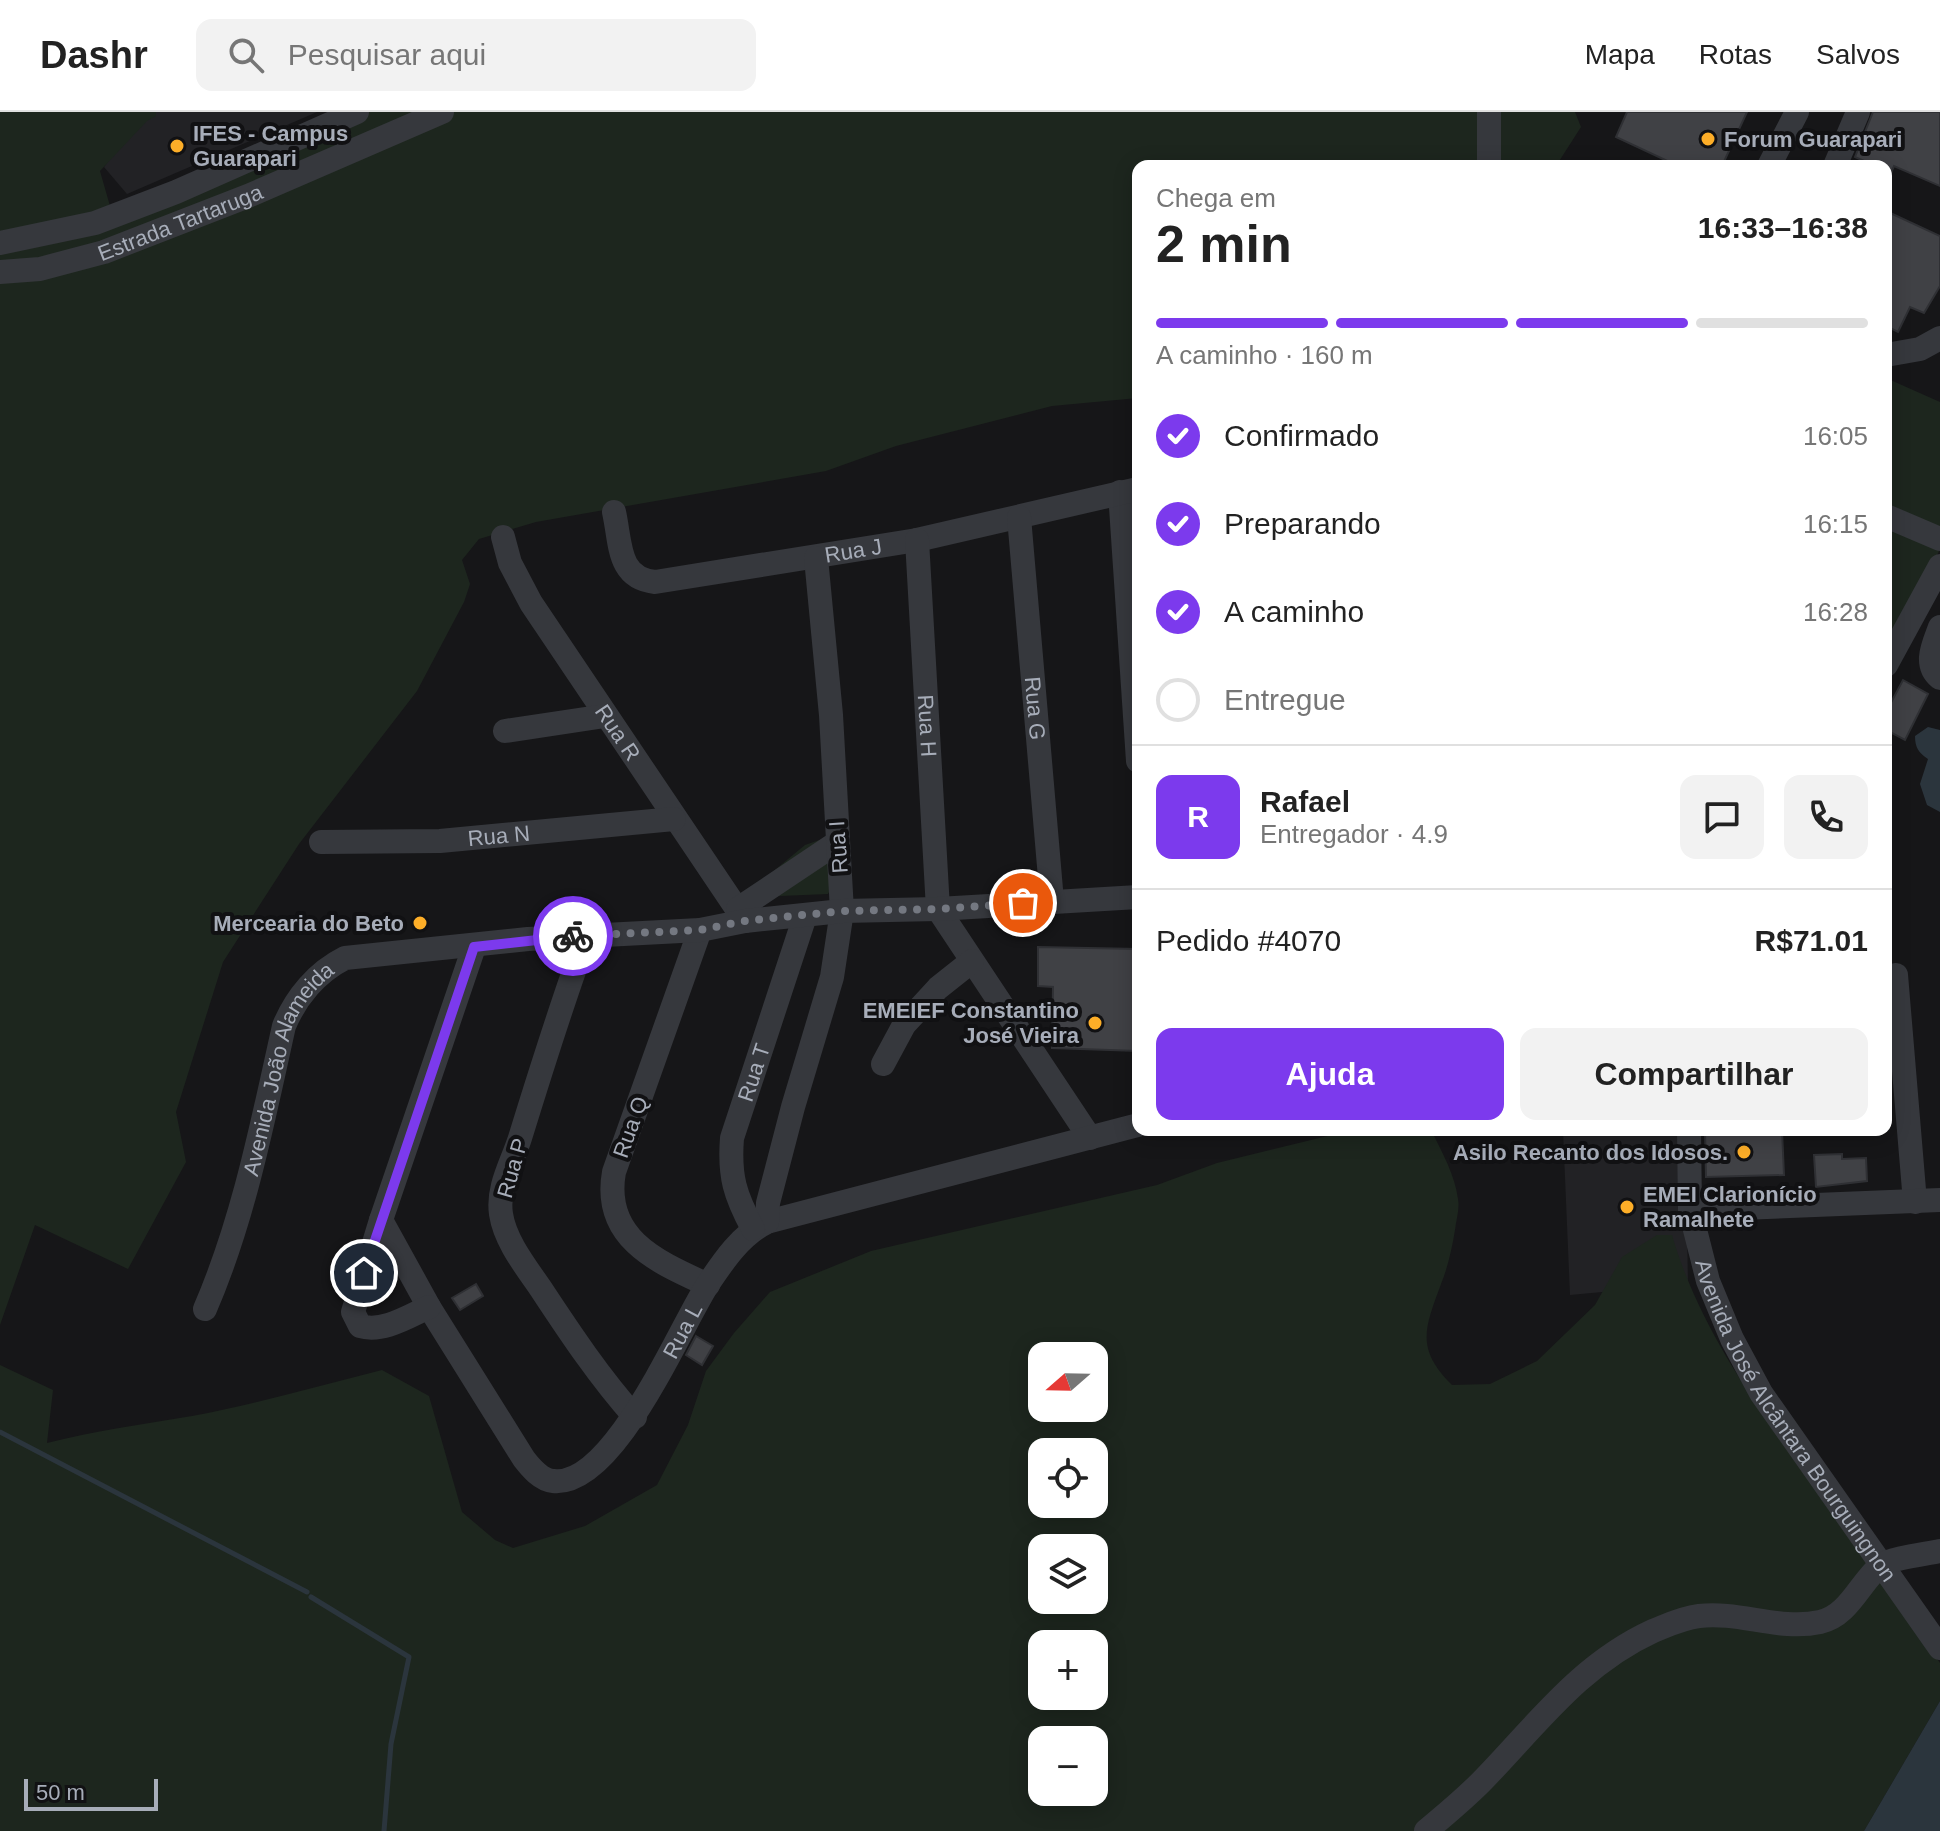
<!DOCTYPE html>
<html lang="pt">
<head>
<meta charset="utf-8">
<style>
	:root { --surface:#fff; --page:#f2f2f2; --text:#222; --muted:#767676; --line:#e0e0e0; --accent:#7c3aed }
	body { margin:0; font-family:Helvetica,sans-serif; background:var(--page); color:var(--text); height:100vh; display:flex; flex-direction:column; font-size:30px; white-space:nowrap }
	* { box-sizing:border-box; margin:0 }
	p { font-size:26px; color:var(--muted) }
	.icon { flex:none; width:44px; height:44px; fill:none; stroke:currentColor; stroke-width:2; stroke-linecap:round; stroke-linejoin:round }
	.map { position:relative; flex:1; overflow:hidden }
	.panel { position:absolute; left:1132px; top:48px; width:760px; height:976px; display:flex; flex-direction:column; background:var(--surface); border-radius:16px; box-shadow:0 4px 20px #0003 }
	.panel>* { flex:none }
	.needle { width:52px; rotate:250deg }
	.controls { position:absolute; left:1028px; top:1230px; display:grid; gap:16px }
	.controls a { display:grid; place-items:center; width:80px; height:80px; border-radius:16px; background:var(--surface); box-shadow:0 4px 20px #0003; font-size:40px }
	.scale { position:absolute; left:24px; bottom:20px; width:134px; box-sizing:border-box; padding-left:8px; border:4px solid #a7adb9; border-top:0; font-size:22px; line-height:28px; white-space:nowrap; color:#a7adb9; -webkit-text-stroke:6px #111113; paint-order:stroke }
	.pin { position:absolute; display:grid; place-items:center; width:68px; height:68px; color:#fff; margin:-34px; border:4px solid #fff; border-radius:50%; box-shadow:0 2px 8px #0007 }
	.courier { position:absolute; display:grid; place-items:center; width:80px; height:80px; margin:-40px; border:6px solid #7c3aed; border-radius:50%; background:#fff; color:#222; box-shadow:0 2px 10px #0007 }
	.overview em { font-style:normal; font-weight:600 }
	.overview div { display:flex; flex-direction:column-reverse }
	.overview { display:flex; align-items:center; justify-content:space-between; height:136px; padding:0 24px }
	h1 { font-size:52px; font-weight:600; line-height:60px }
	.bar { display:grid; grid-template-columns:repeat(4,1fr); gap:12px 8px; align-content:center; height:96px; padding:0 24px }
	.bar i { height:10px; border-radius:6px; background:var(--line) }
	.bar .active { background:var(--accent) }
	.bar p { grid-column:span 4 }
	.line { display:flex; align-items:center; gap:20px; padding:0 24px; border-top:2px solid var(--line) }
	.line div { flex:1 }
	.round { display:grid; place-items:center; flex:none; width:84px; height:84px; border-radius:16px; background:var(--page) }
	ol { padding:0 24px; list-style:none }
	li { display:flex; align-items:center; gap:24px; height:88px }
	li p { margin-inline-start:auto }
	li .icon { padding:8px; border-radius:50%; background:var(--accent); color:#fff; stroke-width:4 }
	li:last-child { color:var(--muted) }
	li i { width:44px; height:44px; border:4px solid var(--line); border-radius:50% }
	.action { display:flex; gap:16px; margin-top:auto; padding:16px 24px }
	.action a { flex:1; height:92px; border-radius:16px; background:var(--accent); color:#fff; font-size:32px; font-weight:600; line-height:92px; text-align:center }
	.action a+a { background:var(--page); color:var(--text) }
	header { display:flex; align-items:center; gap:48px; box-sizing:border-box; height:112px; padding:0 40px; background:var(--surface); border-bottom:2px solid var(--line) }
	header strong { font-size:38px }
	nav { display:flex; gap:44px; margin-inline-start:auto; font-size:28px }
	.search { width:560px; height:72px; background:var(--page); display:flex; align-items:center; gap:20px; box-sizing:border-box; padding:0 28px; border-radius:16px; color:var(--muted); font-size:30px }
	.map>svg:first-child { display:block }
</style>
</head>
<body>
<header>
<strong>Dashr</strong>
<div class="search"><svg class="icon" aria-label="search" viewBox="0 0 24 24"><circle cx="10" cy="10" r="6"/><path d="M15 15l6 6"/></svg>Pesquisar aqui</div>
<nav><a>Mapa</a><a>Rotas</a><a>Salvos</a></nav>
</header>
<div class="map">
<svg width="1940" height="1719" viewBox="0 0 1940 1719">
	<rect width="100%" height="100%" fill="#161618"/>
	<g fill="#222225">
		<path d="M144,0h173l-190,82 -23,-27z"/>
		<path d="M1563,1018h122l3,154 -118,11z"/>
	</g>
	<g fill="#1d261e" fill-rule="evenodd">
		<path d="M0,0h156v4l-9,5 -47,50 10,35 255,-94h1210l6,15 -25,39h-418v232l-86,8 -156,40 -70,25 -290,51 -57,17 -17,21 8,24 -6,18 -47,89 -118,153 -76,118 -47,150 10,50 -58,107 -93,-44 -35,100z"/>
		<path d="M1886,266l54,24v147l-43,90 -11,1z"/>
		<path d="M828,725l5,47 -5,10 -70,3 6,-18 41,-34z"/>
		<path d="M1352,1018h79c11,22 24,45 27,69 2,10 -2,21 -3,31 -3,18 -7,37 -14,54 -16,44 -26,64 11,101l38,-1 47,-23 58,-56 27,-48 35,-22h15c23,79 68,147 115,214 51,71 105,140 153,214v38l-76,130h-1864v-466l53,25 -6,53c48,-12 96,-19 145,-27 64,-12 127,-30 190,-46l47,26 33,116 33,28 18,8 72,-22 72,-41 31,-60 18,-54 28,-38 36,-41 101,-41 286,-66 60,-22zM1042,1244h52v52h-52zM1042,1340h52v52h-52zM1042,1436h52v52h-52zM1042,1532h52v52h-52zM1042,1628h52v52h-52z"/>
	</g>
	<g fill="#2b353d">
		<path d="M1928,615l12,3v82l-13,-7 -7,-21 8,-25c-9,-6 -13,-11 -13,-23z"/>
		<path d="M1940,1589v130h-76z"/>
	</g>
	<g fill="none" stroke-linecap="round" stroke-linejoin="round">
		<g stroke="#2b353d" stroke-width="5">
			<path d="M0,1320l307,160"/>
			<path d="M311,1485l98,60 -18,87 -7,87"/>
		</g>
	</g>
	<g fill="#404145" stroke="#2f3034" stroke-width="2">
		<path d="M1627,0h120l-25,54h-44l-62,-29z"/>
		<path d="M1873,0h67v74l-46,-20 -3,7 -5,-2v-5h-11l-20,-9z"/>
		<path d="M1886,99l54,25v50l-16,27 -14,-6 -12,25 -12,-6z"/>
		<path d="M1903,568l25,14 -23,46 -19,-10v-18z"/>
		<path d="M1038,835l100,2v102l-86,-3 1,-61 -15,-1z"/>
		<path d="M1705,1018h77l2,45 -78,2z"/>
		<path d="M1842,1042v5l24,-1 1,23 -51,6 -2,-32z"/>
		<path d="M476,1172l7,12 -23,14 -8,-12z"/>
		<path d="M696,1224l17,10 -11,19 -16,-10z"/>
	</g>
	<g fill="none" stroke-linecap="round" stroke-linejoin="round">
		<g stroke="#36383d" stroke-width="24">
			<path d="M1489,54v-54"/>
			<path d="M1769,54l28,-54"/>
			<path d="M1835,54l23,-54"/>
			<path d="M0,131l95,-20 81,-31 181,-80"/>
			<path id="s1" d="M0,160l40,-3 64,-17 144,-56 194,-84"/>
			<path d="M1886,243l34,-6 20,-11"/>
			<path d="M1120,380l18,269"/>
			<path id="s2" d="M614,400c7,31 3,66 41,70l262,-42 221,-51"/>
			<path d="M1886,404l54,23"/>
			<path id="s3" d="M1019,405l33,384"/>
			<path id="s4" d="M503,425l7,26 21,40 214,318"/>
			<path id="s5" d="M917,428l21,369 152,229"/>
			<path d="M1940,515c-6,17 -17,37 0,51"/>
			<path d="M1886,553l54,-99"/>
			<path d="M505,619l100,-15"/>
			<path id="s6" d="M321,730l119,-1 234,-22"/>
			<path d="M738,797l100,-67"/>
			<path d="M700,818l-86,242c-12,67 44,90 94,113"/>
			<path d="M587,823c-25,67 -46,135 -67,203 -8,25 -23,49 -19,76 4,27 25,53 40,75 29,44 59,89 94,128"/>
			<path d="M1896,863l19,227"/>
			<path d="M883,952l21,-39 34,-37 34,-27"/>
			<path id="s7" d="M1689,1018l1,80 18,71 24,58 29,54 179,255"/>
			<path d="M1690,1098l250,-10"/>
			<path id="s8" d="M381,1108l48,87 95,152c7,9 17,21 29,22 61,7 127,-154 155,-197 16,-24 33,-49 59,-62l371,-97"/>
			<path d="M767,1110l1,-19 25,-96 39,-130 10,-66 -11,-196 -15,-157"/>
			<path id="s9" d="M753,1117c-18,-34 -24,-52 -21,-91l73,-222"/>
			<path d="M429,1195c-20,9 -46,26 -69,19l-7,-14 28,-92 93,-273"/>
			<path id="s10" d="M205,1197c39,-90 58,-189 79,-283 12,-29 33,-54 61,-68l183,-19 172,-9 45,-9 97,-10 96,-2 200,-12"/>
			<path d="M1426,1719c20,-17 41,-34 59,-53 53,-55 96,-114 168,-147 15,-6 29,-13 46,-15 40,-5 81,15 121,6 29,-6 40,-40 61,-57 10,-7 45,-11 59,-14"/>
		</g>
	</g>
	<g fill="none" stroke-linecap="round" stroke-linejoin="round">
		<path stroke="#747881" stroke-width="8" stroke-dasharray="0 14.4" d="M573,824l127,-6 45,-9 97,-10 96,-2 85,-6"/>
		<path stroke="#7c3aed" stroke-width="10" d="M364,1161l110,-326 99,-11"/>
	</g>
	<g fill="#fdae28" stroke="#111113" stroke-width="3">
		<circle cx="1708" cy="27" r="8"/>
		<circle cx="177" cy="34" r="8"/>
		<circle cx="420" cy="811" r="8"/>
		<circle cx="1095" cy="911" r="8"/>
		<circle cx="1744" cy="1040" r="8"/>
		<circle cx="1627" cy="1095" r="8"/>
	</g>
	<g text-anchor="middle" stroke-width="8" stroke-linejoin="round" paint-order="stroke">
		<g font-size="22" font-weight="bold" fill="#a7adb9" stroke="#111113" text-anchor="start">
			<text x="193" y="29">IFES - Campus<tspan x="193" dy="25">Guarapari</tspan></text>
			<text x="1724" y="35">Forum Guarapari</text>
			<text x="404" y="819" text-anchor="end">Mercearia do Beto</text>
			<text x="1079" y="906" text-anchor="end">EMEIEF Constantino<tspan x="1079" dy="25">José Vieira</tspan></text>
			<text x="1728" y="1048" text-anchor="end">Asilo Recanto dos Idosos.</text>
			<text x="1643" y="1090">EMEI Clarionício<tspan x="1643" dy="25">Ramalhete</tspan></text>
		</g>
		<g font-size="22" fill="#a7adb9" stroke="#111113">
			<text dy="8" stroke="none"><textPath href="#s1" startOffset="188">Estrada Tartaruga</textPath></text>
			<text dy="8" stroke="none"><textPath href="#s2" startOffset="290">Rua J</textPath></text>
			<text dy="8" stroke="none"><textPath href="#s3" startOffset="192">Rua G</textPath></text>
			<text dy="8" stroke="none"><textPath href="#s5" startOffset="186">Rua H</textPath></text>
			<text dy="8" stroke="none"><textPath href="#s4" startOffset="228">Rua R</textPath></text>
			<text dy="8" stroke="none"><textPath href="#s6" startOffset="178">Rua N</textPath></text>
			<text transform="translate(838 735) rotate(-94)" y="8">Rua I</text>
			<text dy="8" stroke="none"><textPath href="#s10" startOffset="256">Avenida João Alameida</textPath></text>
			<text dy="8" stroke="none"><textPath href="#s9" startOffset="164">Rua T</textPath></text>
			<text transform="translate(630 1015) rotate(-70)" y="8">Rua Q</text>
			<text transform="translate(512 1056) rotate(-74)" y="8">Rua P</text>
			<text dy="8" stroke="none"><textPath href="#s8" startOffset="522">Rua L</textPath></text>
			<text dy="8" stroke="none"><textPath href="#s7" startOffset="318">Avenida José Alcântara Bourguingnon</textPath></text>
		</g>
	</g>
</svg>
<div class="controls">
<a><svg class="needle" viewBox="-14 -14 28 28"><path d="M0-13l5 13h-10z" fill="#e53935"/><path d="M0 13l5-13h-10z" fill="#767676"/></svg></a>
<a><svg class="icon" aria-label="locate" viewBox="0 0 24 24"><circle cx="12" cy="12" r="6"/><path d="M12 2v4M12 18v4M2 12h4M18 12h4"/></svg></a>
<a><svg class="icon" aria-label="layers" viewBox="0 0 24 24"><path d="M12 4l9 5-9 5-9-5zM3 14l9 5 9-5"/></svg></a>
<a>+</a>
<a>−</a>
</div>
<div class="scale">50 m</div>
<div class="pin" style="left:1023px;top:791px;background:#ea580c"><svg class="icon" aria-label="bag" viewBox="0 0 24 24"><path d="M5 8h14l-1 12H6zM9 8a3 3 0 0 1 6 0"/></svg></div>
<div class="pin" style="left:364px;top:1161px;background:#1f2937"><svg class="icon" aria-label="home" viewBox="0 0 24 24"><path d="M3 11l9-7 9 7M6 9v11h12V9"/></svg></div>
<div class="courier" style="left:573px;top:824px"><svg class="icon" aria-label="bike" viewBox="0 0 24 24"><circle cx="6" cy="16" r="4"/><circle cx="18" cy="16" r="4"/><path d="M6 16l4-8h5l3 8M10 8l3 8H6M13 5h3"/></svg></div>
<section class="panel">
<div class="overview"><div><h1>2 min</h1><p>Chega em</p></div><em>16:33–16:38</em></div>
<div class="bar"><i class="active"></i><i class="active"></i><i class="active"></i><i></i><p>A caminho · 160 m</p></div>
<ol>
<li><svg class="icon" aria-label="check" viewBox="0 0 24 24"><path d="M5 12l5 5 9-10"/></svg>Confirmado<p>16:05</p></li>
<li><svg class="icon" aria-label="check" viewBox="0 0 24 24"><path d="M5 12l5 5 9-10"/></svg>Preparando<p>16:15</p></li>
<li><svg class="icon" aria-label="check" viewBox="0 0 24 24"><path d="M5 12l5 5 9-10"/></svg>A caminho<p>16:28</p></li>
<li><i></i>Entregue</li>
</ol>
<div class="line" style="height:144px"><b class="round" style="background:var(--accent);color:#fff">R</b><div><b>Rafael</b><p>Entregador · 4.9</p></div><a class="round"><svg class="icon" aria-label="chat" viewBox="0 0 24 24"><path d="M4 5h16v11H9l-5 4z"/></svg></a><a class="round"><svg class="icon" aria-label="phone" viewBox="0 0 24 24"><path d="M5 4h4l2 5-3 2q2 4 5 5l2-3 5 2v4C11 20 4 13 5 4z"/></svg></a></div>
<div class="line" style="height:104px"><div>Pedido #4070</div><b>R$71.01</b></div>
<div class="action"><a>Ajuda</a><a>Compartilhar</a></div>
</section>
</div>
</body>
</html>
